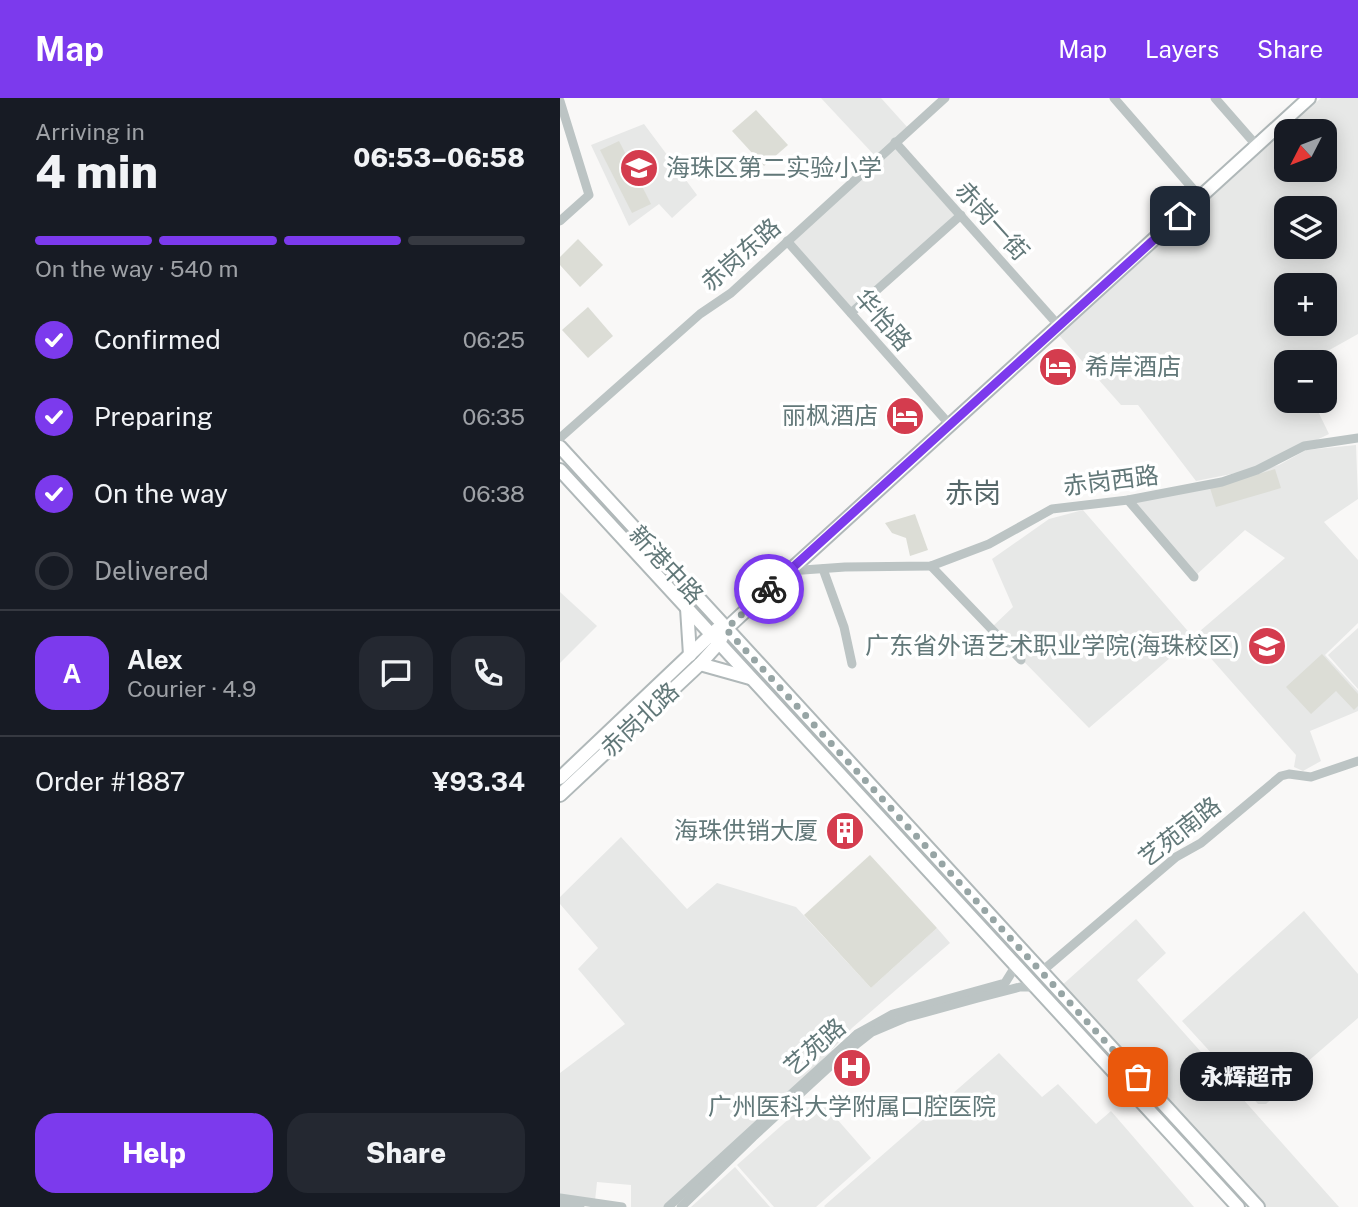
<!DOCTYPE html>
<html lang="en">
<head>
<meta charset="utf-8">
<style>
	:root { --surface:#171b24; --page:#242831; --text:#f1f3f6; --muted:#9ea1a6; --line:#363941; --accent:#7c3aed }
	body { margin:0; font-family:"Public Sans","Noto Sans SC",sans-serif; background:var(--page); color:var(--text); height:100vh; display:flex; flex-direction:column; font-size:26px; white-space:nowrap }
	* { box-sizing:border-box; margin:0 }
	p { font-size:23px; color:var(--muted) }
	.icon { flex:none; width:38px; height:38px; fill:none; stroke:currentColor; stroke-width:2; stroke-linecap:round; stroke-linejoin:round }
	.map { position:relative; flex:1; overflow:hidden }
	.details { display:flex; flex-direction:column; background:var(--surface); width:560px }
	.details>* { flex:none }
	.needle { width:46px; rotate:228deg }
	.buttons { position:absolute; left:714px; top:21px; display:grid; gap:14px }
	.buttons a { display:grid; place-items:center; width:63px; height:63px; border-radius:14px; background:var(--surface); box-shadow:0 4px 18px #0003; font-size:35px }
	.pin { position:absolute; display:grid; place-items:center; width:60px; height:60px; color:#fff; margin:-30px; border-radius:14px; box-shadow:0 4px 10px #0006 }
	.courier { position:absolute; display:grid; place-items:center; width:70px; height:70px; margin:-35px; border:5px solid #7c3aed; border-radius:50%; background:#fff; color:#222; box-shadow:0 2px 9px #0007 }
	.bubble { position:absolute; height:49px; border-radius:21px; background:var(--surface); box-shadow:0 4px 18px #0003; font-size:23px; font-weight:800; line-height:49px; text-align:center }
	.summary em { font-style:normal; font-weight:800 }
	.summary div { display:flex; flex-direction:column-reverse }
	.summary { display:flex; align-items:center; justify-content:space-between; height:119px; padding:0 35px }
	h1 { font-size:46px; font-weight:800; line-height:52px }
	.bar { display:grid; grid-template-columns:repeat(4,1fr); gap:10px 7px; align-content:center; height:84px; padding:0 35px }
	.bar i { height:9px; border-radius:5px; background:var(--line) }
	.bar .active { background:var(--accent) }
	.bar p { grid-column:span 4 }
	.line { display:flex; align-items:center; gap:18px; padding:0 35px; border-top:2px solid var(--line) }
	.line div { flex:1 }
	.round { display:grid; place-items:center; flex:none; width:74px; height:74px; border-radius:21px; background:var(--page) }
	ol { padding:0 35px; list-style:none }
	li { display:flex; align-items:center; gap:21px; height:77px }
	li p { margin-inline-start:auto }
	li .icon { padding:7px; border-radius:50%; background:var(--accent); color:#fff; stroke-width:4 }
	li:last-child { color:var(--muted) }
	li i { width:38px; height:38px; border:4px solid var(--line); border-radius:50% }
	.action { display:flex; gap:14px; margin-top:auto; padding:14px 35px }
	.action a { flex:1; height:80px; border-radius:21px; background:var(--accent); color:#fff; font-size:28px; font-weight:800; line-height:80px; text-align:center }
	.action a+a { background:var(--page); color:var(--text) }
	header { display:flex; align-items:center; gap:42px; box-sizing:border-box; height:98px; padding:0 35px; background:var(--accent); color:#fff }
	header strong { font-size:33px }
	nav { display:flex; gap:38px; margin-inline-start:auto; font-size:24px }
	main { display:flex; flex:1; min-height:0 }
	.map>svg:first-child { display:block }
</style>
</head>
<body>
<header>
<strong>Map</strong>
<nav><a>Map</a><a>Layers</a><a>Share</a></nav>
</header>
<main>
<section class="details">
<div class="summary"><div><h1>4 min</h1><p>Arriving in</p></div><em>06:53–06:58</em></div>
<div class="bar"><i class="active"></i><i class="active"></i><i class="active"></i><i></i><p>On the way · 540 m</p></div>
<ol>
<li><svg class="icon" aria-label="check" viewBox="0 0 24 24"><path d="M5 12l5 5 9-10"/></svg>Confirmed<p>06:25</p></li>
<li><svg class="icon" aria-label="check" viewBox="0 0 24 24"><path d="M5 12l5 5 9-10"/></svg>Preparing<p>06:35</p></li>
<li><svg class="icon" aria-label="check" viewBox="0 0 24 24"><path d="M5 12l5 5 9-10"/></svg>On the way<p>06:38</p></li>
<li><i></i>Delivered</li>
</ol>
<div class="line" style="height:126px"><b class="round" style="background:var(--accent);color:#fff">A</b><div><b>Alex</b><p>Courier · 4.9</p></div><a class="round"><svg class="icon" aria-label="chat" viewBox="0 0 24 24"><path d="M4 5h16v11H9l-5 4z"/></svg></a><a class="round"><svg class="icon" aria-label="phone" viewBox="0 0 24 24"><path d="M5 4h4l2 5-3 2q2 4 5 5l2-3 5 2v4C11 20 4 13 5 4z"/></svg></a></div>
<div class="line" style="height:91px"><div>Order #1887</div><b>¥93.34</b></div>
<div class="action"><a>Help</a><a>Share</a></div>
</section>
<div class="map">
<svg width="798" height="1109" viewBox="0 0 798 1109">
	<rect width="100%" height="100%" fill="#f9f8f7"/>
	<g fill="#e7e8e7" fill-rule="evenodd">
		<path d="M261,0h60l27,30 -32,29z"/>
		<path d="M761,0h37v236l-50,28h-22v39h27l16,33 -72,35 -61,12 -58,-76h-17l-62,-70zM726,33h39v39h-39zM726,110h39v39h-39zM726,187h39v39h-39z"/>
		<path d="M84,26l53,71 -25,23 -13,-14 -30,22 -38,-81z"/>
		<path d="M336,47l61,71 -106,93 -60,-68z"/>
		<path d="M796,347l2,54 -34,23 34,38v63l-33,32 33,36v20l-48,20 11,30 -18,10 -9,-4 2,-12 -103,-117 -104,90 -98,-100 22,-21 -21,-48 57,-40 34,-9 110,127 92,-79 -40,-28 -51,47 -65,-75 150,-37 27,-15z"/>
		<path d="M0,494l37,34 -37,37z"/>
		<path d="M798,530v61l-30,-34z"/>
		<path d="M61,739l66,72 30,-26 79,24 75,81 66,-60 13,15 -98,85 -36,39 -150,140h-35v-22l-34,-3 -2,19 -35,-5v-123l65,-49 -47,-55 20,-21 -38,-44v-7z"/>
		<path d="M744,813l54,63v44l-52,45 1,3 -41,38h-8l-76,-83z"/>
		<path d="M576,821l30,34 -29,27 202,227h-78l-201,-220z"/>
		<path d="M439,955l43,44 16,-13 38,40 15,-13 83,96h-369l-1,-1z"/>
		<path d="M256,997l55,63 -55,49h-42l-37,-42z"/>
		<path d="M175,1069l35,40h-79z"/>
	</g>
	<g fill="#dcddd6">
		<path d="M196,12l32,35 -24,21 -32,-35z"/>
		<path d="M59,43l32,63 -19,9 -32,-63z"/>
		<path d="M18,141l25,26 -23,22 -20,-22v-8z"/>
		<path d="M28,209l25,29 -25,22 -26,-28z"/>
		<path d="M715,371l6,19 -65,19 -6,-19z"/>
		<path d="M355,416l13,36 -18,6 -4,-18 -14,-5 -7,-10z"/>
		<path d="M762,556l36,40v12l-4,4 -18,-19 -25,23 -25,-27z"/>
		<path d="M310,757l67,73 -66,60 -67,-73z"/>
	</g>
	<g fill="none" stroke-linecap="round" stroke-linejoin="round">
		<defs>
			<g id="major">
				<path d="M0,349l698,760"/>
				<path d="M0,372l678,737"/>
				<path d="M127,510l3,47"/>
				<path d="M140,566l50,14"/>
				<path d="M0,680l157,-149"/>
				<path d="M0,697l140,-131 19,-21 7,-14 15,-14 568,-517"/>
			</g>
		</defs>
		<use href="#major" stroke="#b0b8b9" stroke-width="16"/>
		<g stroke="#bcc4c4" stroke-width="9">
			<path d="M554,0l86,99"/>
			<path d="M655,0l42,48"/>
			<path d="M0,3l29,94 -29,26"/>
			<path d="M335,44l164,184"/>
			<path d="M227,143l163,184"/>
			<path d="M291,215l110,-98"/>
			<path d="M0,340l140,-124 31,-21 214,-195"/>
			<path d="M568,402l66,77"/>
			<path d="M371,468l90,94"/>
			<path d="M263,471l21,58 8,37"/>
			<path d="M229,473l56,-4 86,-1 58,-22 63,-35 76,-9 94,-18 35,-12 47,-24 54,-8"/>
			<path d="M481,874l135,-115 25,-14 80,-67 8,-2 22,3 47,-16"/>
			<path d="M0,1100l62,9"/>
			<path d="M0,1106l20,3"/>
			<path d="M108,1109l189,-173 36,-20 112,-31 10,-16"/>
			<path d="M121,1109l72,-70 86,-79 33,-26 33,-14 73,-20 42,-11h14"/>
		</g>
		<use href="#major" stroke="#fff" stroke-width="12"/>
	</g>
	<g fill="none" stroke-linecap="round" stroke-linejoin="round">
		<path stroke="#97a5a5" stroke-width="7" stroke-dasharray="0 12.6" d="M209,491l-43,40 412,448"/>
		<path stroke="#7c3aed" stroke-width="9" d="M209,491l411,-373"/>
	</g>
	<defs>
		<symbol id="school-disc" viewBox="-11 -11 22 22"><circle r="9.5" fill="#d43c4e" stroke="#fff"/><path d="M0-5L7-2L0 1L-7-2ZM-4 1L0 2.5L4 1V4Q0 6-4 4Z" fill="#fff"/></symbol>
		<symbol id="hotel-disc" viewBox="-11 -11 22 22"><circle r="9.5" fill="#d43c4e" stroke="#fff"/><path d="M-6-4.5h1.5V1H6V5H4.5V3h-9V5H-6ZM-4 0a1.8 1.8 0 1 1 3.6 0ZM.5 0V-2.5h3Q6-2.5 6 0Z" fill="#fff"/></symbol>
		<symbol id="building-disc" viewBox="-11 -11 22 22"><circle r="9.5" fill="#d43c4e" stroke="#fff"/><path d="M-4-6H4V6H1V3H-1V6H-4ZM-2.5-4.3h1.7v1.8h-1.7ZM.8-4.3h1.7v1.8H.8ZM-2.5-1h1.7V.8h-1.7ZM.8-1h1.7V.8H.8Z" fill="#fff"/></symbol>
		<symbol id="hospital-disc" viewBox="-11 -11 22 22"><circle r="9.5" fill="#d43c4e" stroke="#fff"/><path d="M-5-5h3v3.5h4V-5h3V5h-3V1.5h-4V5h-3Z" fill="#fff"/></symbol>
	</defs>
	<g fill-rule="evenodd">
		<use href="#school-disc" x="57" y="48" width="44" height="44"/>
		<use href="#hotel-disc" x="476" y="247" width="44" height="44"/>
		<use href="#hotel-disc" x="323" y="296" width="44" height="44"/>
		<use href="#school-disc" x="685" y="526" width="44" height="44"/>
		<use href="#building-disc" x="263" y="711" width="44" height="44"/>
		<use href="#hospital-disc" x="270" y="948" width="44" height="44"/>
	</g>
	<g text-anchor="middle" stroke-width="7" stroke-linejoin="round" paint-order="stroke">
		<g font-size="24" fill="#627879" stroke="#fff" text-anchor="end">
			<text x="106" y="78" text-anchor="start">海珠区第二实验小学</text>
			<text x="525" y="277" text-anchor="start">希岸酒店</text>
			<text x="318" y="326">丽枫酒店</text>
			<text x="680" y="556">广东省外语艺术职业学院(海珠校区)</text>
			<text x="258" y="741">海珠供销大厦</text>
			<text x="292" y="1017" text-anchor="middle">广州医科大学附属口腔医院</text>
		</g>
		<g font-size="24" fill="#627879" stroke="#fff">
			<text transform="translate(432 123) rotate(48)" y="8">赤岗一街</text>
			<text transform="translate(181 157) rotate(-41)" y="8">赤岗东路</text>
			<text transform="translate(323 222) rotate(49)" y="8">华怡路</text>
			<text transform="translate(551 383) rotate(-7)" y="8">赤岗西路</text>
			<text transform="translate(106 467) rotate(47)" y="8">新港中路</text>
			<text transform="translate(80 622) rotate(-43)" y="8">赤岗北路</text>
			<text transform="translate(620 734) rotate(-38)" y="8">艺苑南路</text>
			<text transform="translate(255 949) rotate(-41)" y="8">艺苑路</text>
		</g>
		<g font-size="28" fill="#58696b" stroke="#fff">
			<text x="413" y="405">赤岗</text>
		</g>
	</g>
</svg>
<div class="buttons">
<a><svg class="needle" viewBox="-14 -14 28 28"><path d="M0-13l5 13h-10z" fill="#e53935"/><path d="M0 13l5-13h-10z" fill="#9ea1a6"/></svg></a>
<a><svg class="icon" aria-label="layers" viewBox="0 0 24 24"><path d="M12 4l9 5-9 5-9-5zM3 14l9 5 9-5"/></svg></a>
<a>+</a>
<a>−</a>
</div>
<div class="pin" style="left:578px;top:979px;background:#ea580c"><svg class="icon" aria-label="bag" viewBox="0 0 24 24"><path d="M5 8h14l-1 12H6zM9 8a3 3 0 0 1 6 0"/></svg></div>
<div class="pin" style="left:620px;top:118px;background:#1f2937"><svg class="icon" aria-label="home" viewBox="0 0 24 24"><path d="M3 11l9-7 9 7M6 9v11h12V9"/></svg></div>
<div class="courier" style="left:209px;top:491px"><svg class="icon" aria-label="bike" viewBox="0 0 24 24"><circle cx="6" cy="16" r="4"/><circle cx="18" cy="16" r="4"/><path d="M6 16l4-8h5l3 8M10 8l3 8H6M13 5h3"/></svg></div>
<div class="bubble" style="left:620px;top:954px;width:133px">永辉超市</div>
</div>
</main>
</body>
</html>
